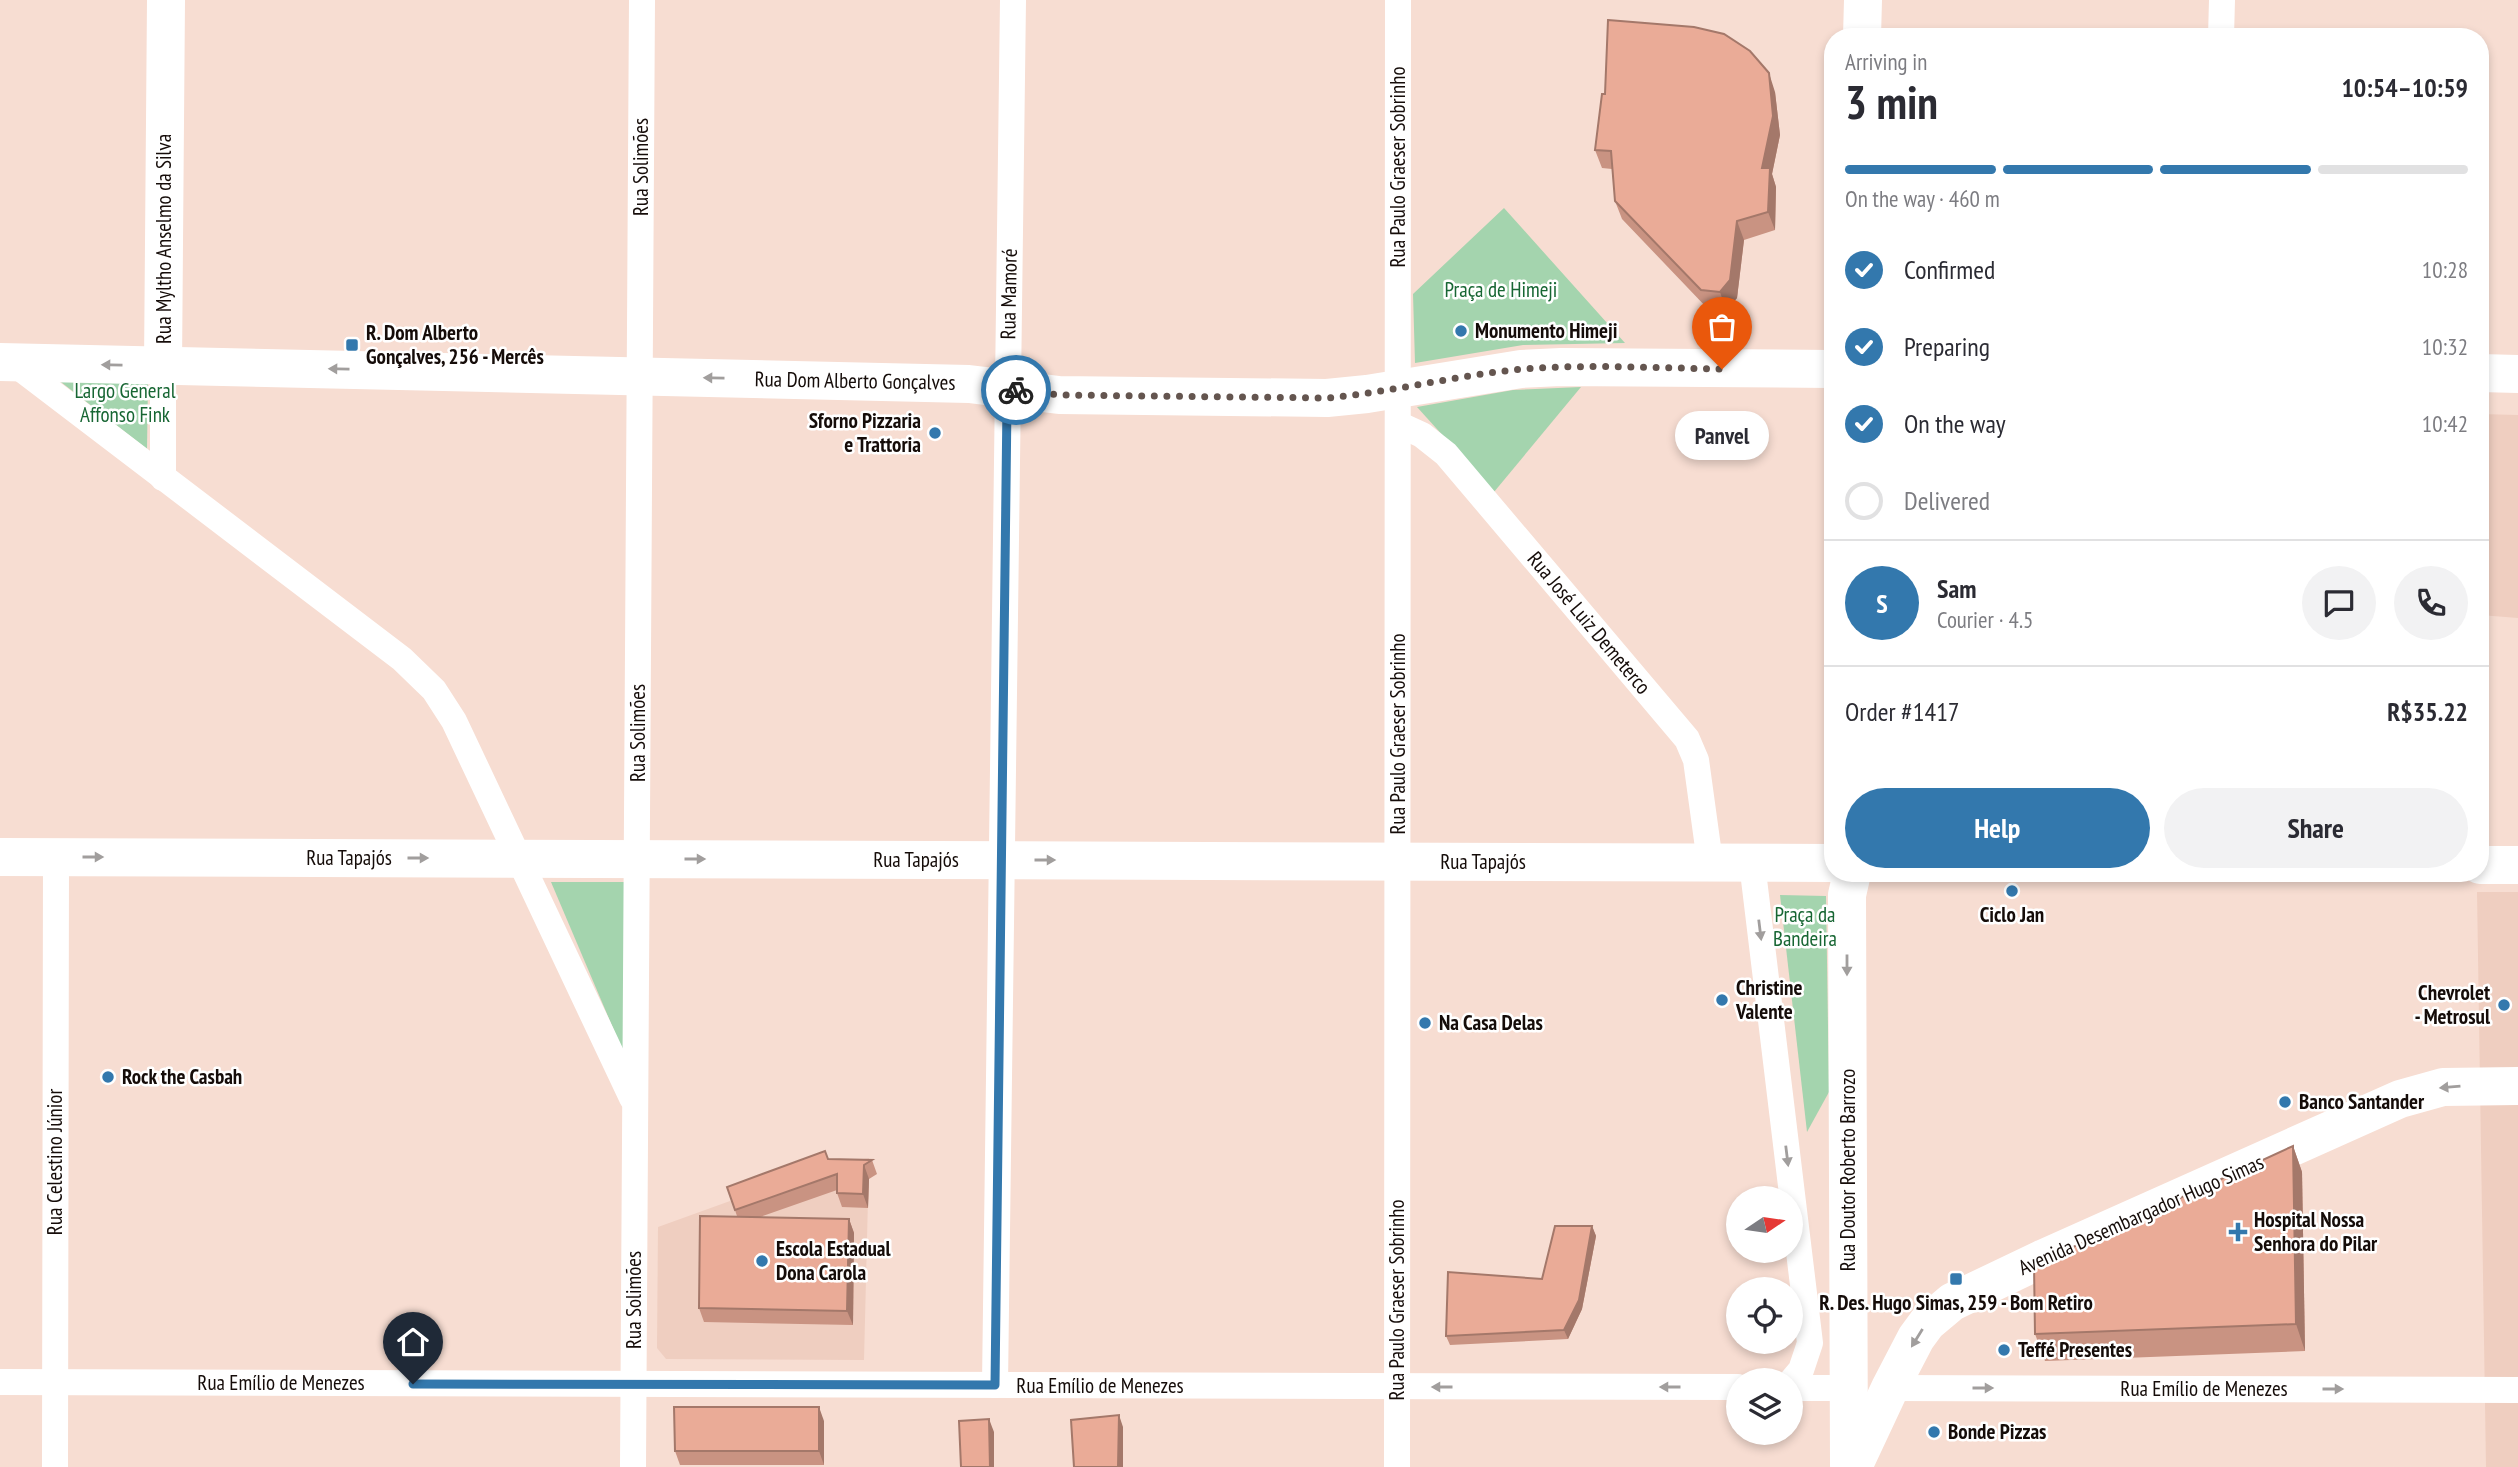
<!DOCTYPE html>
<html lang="en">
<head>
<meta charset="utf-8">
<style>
	:root { --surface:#fff; --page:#f2f2f3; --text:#2b2b33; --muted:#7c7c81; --line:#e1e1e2; --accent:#3378ad }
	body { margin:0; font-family:"PT Sans Narrow",sans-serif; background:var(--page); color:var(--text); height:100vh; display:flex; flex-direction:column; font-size:26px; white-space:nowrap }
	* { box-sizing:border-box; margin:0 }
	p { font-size:23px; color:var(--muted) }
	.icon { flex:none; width:38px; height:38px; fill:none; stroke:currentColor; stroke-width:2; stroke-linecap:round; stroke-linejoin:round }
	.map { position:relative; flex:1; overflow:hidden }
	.side { position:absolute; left:1824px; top:28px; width:665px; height:854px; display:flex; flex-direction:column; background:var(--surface); border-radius:28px; box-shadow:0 4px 10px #0003 }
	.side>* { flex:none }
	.needle { width:46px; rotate:77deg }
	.buttons { position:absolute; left:1726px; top:1186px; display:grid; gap:14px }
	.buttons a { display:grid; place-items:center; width:77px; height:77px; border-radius:50%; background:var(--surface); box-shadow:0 4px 10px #0003; font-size:35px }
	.pin { position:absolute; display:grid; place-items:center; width:60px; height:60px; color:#fff; margin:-72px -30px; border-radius:50% 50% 50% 0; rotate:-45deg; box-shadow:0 0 7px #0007 }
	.pin .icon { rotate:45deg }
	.courier { position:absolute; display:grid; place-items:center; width:70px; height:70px; margin:-35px; border:5px solid #3378ad; border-radius:50%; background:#fff; color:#222; box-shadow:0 2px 9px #0007 }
	.bubble { position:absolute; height:49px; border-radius:24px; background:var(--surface); box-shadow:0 4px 10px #0003; font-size:23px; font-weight:700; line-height:49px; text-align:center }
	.summary em { font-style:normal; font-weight:700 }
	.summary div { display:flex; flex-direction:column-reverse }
	.summary { display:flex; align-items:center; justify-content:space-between; height:119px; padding:0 21px }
	h1 { font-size:46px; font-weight:700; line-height:52px }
	.bar { display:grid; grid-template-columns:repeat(4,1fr); gap:10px 7px; align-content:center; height:84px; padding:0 21px }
	.bar i { height:9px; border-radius:5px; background:var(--line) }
	.bar .on { background:var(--accent) }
	.bar p { grid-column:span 4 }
	.line { display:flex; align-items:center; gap:18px; padding:0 21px; border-top:2px solid var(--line) }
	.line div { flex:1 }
	.round { display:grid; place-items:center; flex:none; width:74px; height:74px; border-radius:37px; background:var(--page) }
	ol { padding:0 21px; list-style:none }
	li { display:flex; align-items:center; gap:21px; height:77px }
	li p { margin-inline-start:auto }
	li .icon { padding:7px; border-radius:50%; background:var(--accent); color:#fff; stroke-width:4 }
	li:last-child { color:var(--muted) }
	li i { width:38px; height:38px; border:4px solid var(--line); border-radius:50% }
	.button { display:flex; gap:14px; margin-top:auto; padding:14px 21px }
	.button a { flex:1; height:80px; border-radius:42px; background:var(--accent); color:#fff; font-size:28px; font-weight:700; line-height:80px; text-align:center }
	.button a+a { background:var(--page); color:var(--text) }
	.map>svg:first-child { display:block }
</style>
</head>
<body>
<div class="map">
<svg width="2518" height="1467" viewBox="0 0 2518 1467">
	<rect width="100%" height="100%" fill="#f7ddd2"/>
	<g fill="#efcec0">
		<path d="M2480,414l38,1v203l-38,-3z"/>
		<path d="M2477,892h41v575h-32z"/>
		<path d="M869,1158l-5,202 -198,-1 -9,-11 1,-121 172,-62z"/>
	</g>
	<g fill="#a4d4ae">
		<path d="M1504,208l121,135 -102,2 -108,18 -2,-69z"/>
		<path d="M57,379l91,1 -1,69z"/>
		<path d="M1581,387l-87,105 -77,-85 96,-17z"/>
		<path d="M551,882h74l-1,172z"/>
		<path d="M1780,895l46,1 3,196 -22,40z"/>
	</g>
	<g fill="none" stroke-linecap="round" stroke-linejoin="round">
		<g stroke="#fff" stroke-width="26">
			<path d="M2221,37l1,-37"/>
			<path d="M12,362l390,297 32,31 20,31 178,377"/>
			<path d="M163,366v112"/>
			<path d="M1398,424l24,11 24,19 241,285 9,21 14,102"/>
			<path d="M1752,863l58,480 -9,27 -11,13"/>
			<path d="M0,1382l1738,5"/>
			<path d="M995,1385l18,-1385"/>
			<path d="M1790,1388h59"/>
			<path d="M1890,1388l628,2"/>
			<path d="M55,1467l1,-610"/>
			<path d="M633,1467l9,-1467"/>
			<path d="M1397,1467l1,-1467"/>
		</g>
		<g stroke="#fff" stroke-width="38">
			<path d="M1862,37l1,-37"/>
			<path d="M0,362l969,22 90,11 268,3 40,-4 154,-25 40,-2 271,2"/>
			<path d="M163,366l3,-366"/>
			<path d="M2480,373l38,1"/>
			<path d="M0,857l1832,6"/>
			<path d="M2480,865h38"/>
			<path d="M1849,1465l-2,-570 5,-22"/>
			<path d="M1853,1467l37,-79 26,-50 11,-15 25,-21 92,-44 356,-159 43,-12 75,-1"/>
		</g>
	</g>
	<g fill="#c99382">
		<path d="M1775,92l5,43 -8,39 4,13 -1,43 -31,10 -7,58 -11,12 -18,-1 -86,-90 -7,-18 -3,-32 -10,-1 -7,-18z"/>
		<path d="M2293,1146l9,26 3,179 -260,10 -10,-27z"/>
		<path d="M828,1159l44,1 5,14 -8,5 -1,29 -26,-1 -5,-14v-3l-77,27 89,2 5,14 -1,92 -149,-3 -5,-14 38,-92 -10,-29z"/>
		<path d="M1592,1226l4,10 -14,73 -14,30 -118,6 -4,-9 96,-57z"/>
		<path d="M824,1421v44h-144l-5,-14z"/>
	</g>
	<g fill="#a4786a">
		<path d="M1769,73l6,19 5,43 -8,39 4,13 -1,43 -7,-18 -6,-44z"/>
		<path d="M1737,221l7,19 -7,58 -11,12 -6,-18z"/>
		<path d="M2293,1146l9,26 3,179 -9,-27z"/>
		<path d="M864,1165l5,14 -1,29 -5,-14z"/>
		<path d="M849,1219l5,14 -1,92 -6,-14z"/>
		<path d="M1592,1226l4,10 -14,73 -14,30 -4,-9z"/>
		<path d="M819,1407l5,14v44l-5,-14z"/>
		<path d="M1119,1415l4,12v40h-5z"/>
		<path d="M989,1419l5,13v35h-4z"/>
	</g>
	<g fill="#eaab97" stroke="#a4786a" stroke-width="2">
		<path d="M1608,20l86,7 30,7 26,17 19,22 4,43 -11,52h8l-2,44 -31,9 -7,59 -10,12 -19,-2 -86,-89 -4,-50 -16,-1 7,-56h3z"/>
		<path d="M2293,1146l3,178 -261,10 -1,-69z"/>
		<path d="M825,1151l3,8 44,1 -8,5 -1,29 -26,-1v-19l-102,36 -8,-23z"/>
		<path d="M700,1216l149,3 -2,92 -148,-3z"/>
		<path d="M1555,1226h37l-13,74 -15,30 -118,6 2,-64 94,7z"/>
		<path d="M674,1407h145v44h-144z"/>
		<path d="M1119,1415l-1,52h-44l-3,-47z"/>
		<path d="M989,1419l1,48h-29l-2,-46z"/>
	</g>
	<defs><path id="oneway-solid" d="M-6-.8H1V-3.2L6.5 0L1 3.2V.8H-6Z" transform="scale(1.75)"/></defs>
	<g fill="#a19e9d">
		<use href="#oneway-solid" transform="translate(112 365) rotate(-179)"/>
		<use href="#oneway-solid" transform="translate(339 369) rotate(-179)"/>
		<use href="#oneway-solid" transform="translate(714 378) rotate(-179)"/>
		<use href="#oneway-solid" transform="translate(93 857)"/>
		<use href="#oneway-solid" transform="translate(418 858)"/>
		<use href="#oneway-solid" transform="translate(695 859)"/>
		<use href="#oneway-solid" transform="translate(1045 860)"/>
		<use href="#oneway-solid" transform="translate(1760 930) rotate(83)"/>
		<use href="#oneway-solid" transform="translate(1847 965) rotate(90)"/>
		<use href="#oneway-solid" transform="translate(2450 1087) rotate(175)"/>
		<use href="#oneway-solid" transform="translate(1787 1156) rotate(83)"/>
		<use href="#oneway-solid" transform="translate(1917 1338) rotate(122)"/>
		<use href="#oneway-solid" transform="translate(1442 1387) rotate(-180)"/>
		<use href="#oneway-solid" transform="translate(1670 1387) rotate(-180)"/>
		<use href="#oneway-solid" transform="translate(1983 1388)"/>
		<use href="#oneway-solid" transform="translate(2333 1389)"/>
	</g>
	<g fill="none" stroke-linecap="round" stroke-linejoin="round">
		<path stroke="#64554f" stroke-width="7" stroke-dasharray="0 12.6" d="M1016,390l43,5 268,3c66,-6 130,-23 196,-29 66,-5 133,-1 199,0"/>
		<path stroke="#3378ad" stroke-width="9" d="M413,1384l582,1 12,-981 1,-14h8"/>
	</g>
	<g fill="#3378ad" stroke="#fff" stroke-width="2.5">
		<circle cx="1461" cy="331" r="7"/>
		<rect x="345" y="338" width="14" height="14" rx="3.5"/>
		<circle cx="935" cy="433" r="7"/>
		<circle cx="2012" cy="891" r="7"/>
		<circle cx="1722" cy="1000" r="7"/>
		<circle cx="2504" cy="1005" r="7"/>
		<circle cx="1425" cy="1023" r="7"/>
		<circle cx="108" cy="1077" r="7"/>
		<circle cx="2285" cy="1102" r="7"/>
		<path d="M2234.5 1221.5h7v7h7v7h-7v7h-7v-7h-7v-7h7z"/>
		<circle cx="762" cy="1261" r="7"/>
		<rect x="1949" y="1272" width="14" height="14" rx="3.5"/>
		<circle cx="2004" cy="1350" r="7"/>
		<circle cx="1934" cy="1432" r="7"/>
	</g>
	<g text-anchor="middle" stroke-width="5" stroke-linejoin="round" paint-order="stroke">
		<g font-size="21" fill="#150c09" stroke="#fff">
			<text transform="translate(641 167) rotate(-90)" y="7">Rua Solimões</text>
			<text transform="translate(1398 167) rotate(-90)" y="7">Rua Paulo Graeser Sobrinho</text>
			<text transform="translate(164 239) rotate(-90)" y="7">Rua Myltho Anselmo da Silva</text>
			<text transform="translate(1009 294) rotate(-89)" y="7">Rua Mamoré</text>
			<text transform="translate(855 381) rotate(1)" y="7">Rua Dom Alberto Gonçalves</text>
			<text transform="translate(1589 623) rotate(50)" y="7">Rua José Luiz Demeterco</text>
			<text transform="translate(638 733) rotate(-90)" y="7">Rua Solimões</text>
			<text transform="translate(1398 734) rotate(-90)" y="7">Rua Paulo Graeser Sobrinho</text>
			<text x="349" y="865">Rua Tapajós</text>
			<text x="916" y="867">Rua Tapajós</text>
			<text x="1483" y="869">Rua Tapajós</text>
			<text transform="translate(55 1162) rotate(-90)" y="7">Rua Celestino Júnior</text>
			<text transform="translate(1848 1170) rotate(-90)" y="7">Rua Doutor Roberto Barrozo</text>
			<text transform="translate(2141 1215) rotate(-24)" y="7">Avenida Desembargador Hugo Simas</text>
			<text transform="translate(634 1300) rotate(-90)" y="7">Rua Solimões</text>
			<text transform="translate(1397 1300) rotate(-90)" y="7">Rua Paulo Graeser Sobrinho</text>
			<text x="281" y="1390">Rua Emílio de Menezes</text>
			<text x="1100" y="1393">Rua Emílio de Menezes</text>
			<text x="2204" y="1396">Rua Emílio de Menezes</text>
		</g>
		<g font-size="21" fill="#176633" stroke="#fff">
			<text x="1501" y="297">Praça de Himeji</text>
			<text x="125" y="398">Largo General<tspan x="125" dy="24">Affonso Fink</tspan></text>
			<text x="1805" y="922">Praça da<tspan x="1805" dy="24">Bandeira</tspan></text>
		</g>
		<g font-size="21" font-weight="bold" fill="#150c09" stroke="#fff" text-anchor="start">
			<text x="1475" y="338">Monumento Himeji</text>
			<text x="366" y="340">R. Dom Alberto<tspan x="366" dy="24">Gonçalves, 256 - Mercês</tspan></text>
			<text x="921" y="428" text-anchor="end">Sforno Pizzaria<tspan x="921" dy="24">e Trattoria</tspan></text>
			<text x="2012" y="922" text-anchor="middle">Ciclo Jan</text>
			<text x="1736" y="995">Christine<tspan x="1736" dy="24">Valente</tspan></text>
			<text x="2490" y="1000" text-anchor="end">Chevrolet<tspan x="2490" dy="24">- Metrosul</tspan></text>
			<text x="1439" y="1030">Na Casa Delas</text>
			<text x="122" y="1084">Rock the Casbah</text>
			<text x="2299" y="1109">Banco Santander</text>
			<text x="2254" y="1227">Hospital Nossa<tspan x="2254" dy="24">Senhora do Pilar</tspan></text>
			<text x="776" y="1256">Escola Estadual<tspan x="776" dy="24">Dona Carola</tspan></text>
			<text x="1956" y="1310" text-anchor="middle">R. Des. Hugo Simas, 259 - Bom Retiro</text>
			<text x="2018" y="1357">Teffé Presentes</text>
			<text x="1948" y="1439">Bonde Pizzas</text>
		</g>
	</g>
</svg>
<div class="buttons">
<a><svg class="needle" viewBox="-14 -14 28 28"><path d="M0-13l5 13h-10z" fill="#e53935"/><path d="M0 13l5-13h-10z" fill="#7c7c81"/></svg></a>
<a><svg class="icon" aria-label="locate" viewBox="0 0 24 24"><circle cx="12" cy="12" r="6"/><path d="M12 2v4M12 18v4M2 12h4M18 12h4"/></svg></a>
<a><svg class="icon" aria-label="layers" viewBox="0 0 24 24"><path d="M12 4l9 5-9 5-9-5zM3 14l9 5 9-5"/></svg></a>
</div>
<div class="pin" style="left:1722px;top:369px;background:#ea580c"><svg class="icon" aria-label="bag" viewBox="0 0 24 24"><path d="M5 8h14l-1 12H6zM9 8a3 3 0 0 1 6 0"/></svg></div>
<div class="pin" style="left:413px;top:1384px;background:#1f2937"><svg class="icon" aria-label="home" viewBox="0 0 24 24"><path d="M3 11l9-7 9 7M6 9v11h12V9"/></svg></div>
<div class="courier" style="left:1016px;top:390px"><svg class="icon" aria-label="bike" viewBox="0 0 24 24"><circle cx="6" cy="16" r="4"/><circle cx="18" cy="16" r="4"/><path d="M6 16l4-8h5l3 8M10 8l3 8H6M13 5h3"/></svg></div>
<div class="bubble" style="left:1675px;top:411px;width:94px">Panvel</div>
<section class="side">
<div class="summary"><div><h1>3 min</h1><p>Arriving in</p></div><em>10:54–10:59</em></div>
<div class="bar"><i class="on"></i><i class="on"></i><i class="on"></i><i></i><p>On the way · 460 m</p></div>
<ol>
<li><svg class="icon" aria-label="check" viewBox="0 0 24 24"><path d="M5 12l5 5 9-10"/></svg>Confirmed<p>10:28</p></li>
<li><svg class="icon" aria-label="check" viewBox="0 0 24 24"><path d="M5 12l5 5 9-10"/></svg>Preparing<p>10:32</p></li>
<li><svg class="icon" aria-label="check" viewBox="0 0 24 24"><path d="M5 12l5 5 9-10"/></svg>On the way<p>10:42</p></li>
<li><i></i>Delivered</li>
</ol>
<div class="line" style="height:126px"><b class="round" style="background:var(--accent);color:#fff">S</b><div><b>Sam</b><p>Courier · 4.5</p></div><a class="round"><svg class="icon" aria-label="chat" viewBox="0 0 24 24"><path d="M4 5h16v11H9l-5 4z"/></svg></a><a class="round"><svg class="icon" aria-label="phone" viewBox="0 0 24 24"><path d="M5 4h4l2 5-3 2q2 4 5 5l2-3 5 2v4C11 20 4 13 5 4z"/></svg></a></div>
<div class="line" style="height:91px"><div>Order #1417</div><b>R$35.22</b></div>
<div class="button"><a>Help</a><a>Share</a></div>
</section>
</div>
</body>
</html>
